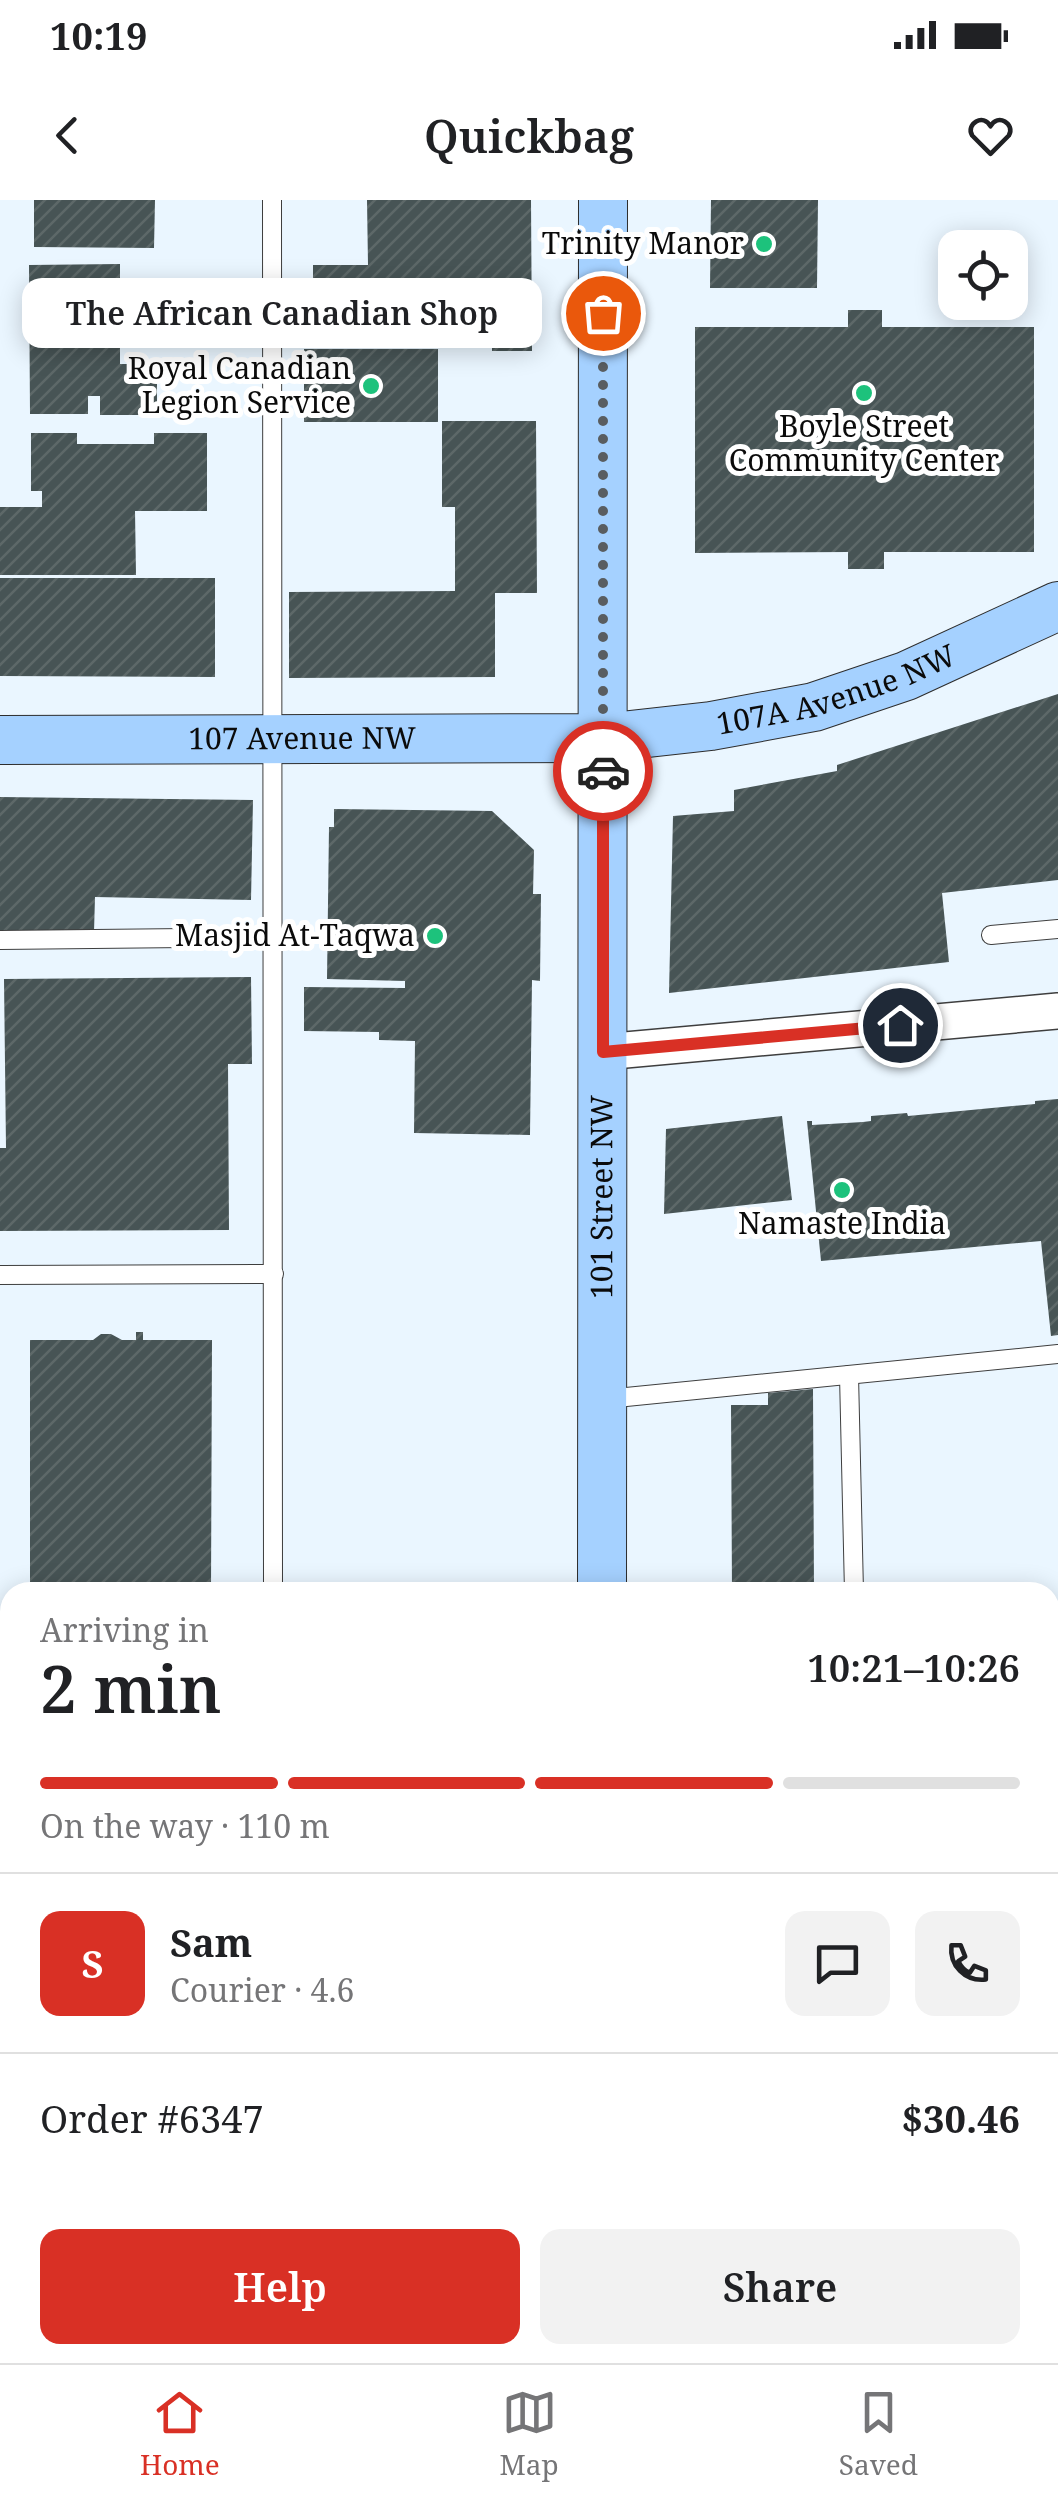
<!DOCTYPE html>
<html lang="en">
<head>
<meta charset="utf-8">
<style>
	:root { --surface:#fff; --page:#f2f2f2; --text:#202124; --muted:#757577; --line:#e0e0e0; --accent:#d93025 }
	body { margin:0; font-family:"Noto Serif",serif; background:var(--page); color:var(--text); height:100vh; display:flex; flex-direction:column; font-size:38px; white-space:nowrap }
	* { box-sizing:border-box; margin:0 }
	p { font-size:32px; color:var(--muted) }
	.icon { flex:none; width:55px; height:55px; fill:none; stroke:currentColor; stroke-width:2; stroke-linecap:round; stroke-linejoin:round }
	.map { position:relative; flex:1; overflow:hidden }
	.sheet { position:absolute; left:0px; top:1382px; width:1060px; height:782px; display:flex; flex-direction:column; background:var(--surface); border-radius:30px 30px 0 0; box-shadow:0 5px 25px #0003 }
	.sheet>* { flex:none }
	.buttons { position:absolute; left:938px; top:30px; display:grid; gap:20px }
	.buttons a { display:grid; place-items:center; width:90px; height:90px; border-radius:20px; background:var(--surface); box-shadow:0 5px 25px #0003; font-size:50px }
	.pin { position:absolute; display:grid; place-items:center; width:85px; height:85px; color:#fff; margin:-42px; border:5px solid #fff; border-radius:50%; box-shadow:0 2px 10px #0007 }
	.courier { position:absolute; display:grid; place-items:center; width:100px; height:100px; margin:-50px; border:8px solid #d93025; border-radius:50%; background:#fff; color:#222; box-shadow:0 2px 12px #0007 }
	.bubble { position:absolute; height:70px; border-radius:20px; background:var(--surface); box-shadow:0 5px 25px #0003; font-size:32px; font-weight:600; line-height:70px; text-align:center }
	.headline em { font-style:normal; font-weight:600 }
	.headline div { display:flex; flex-direction:column-reverse }
	.headline { display:flex; align-items:center; justify-content:space-between; height:170px; padding:0 40px }
	h1 { font-size:65px; font-weight:600; line-height:75px }
	.bar { display:grid; grid-template-columns:repeat(4,1fr); gap:15px 10px; align-content:center; height:120px; padding:0 40px }
	.bar i { height:12px; border-radius:8px; background:var(--line) }
	.bar .selected { background:var(--accent) }
	.bar p { grid-column:span 4 }
	.line { display:flex; align-items:center; gap:25px; padding:0 40px; border-top:2px solid var(--line) }
	.line div { flex:1 }
	.round { display:grid; place-items:center; flex:none; width:105px; height:105px; border-radius:20px; background:var(--page) }
	.action { display:flex; gap:20px; margin-top:auto; padding:20px 40px }
	.action a { flex:1; height:115px; border-radius:20px; background:var(--accent); color:#fff; font-size:40px; font-weight:600; line-height:115px; text-align:center }
	.action a+a { background:var(--page); color:var(--text) }
	.status { display:flex; justify-content:space-between; align-items:center; height:70px; padding:0 50px; background:var(--surface); direction:ltr }
	.status svg { height:28px; fill:currentColor }
	header { display:flex; justify-content:space-between; align-items:center; height:130px; padding:0 40px; background:var(--surface); font-size:45px; font-weight:600 }
	.tabs { display:flex; justify-content:space-around; align-items:center; height:140px; border-top:2px solid var(--line); background:var(--surface); font-size:28px; color:var(--muted) }
	.tabs a { display:grid; justify-items:center; gap:5px }
	.tabs .selected { color:var(--accent) }
	.map>svg:first-child { display:block }
</style>
</head>
<body>
<div class="status"><b>10:19</b><svg viewBox="0 0 49 12"><path d="M0 12V9h3v3zM5 12V6h3v6zM10 12V3h3v9zM15 12V0h3v12zM26 1h20v11H26zM47 4h2v5h-2z"/></svg></div>
<header><svg class="icon" aria-label="back" viewBox="0 0 24 24"><path d="M15 5l-7 7 7 7"/></svg>Quickbag<svg class="icon" aria-label="heart" viewBox="0 0 24 24"><path d="M12 20l-8-8c-3-5 5-10 8-4 3-6 11-1 8 4z"/></svg></header>
<div class="map">
<svg width="1058" height="2163" viewBox="0 0 1058 2163">
	<defs>
		<pattern id="building-hatch" width="6" height="6" patternUnits="userSpaceOnUse" patternTransform="scale(2.5)"><rect width="6" height="6" fill="#475455"/><path d="M-1 1l2-2M0 6l6-6M5 7l2-2" fill="none" stroke="#5d6868"/></pattern>
	</defs>
	<rect width="100%" height="100%" fill="#eaf6ff"/>
	<g fill="url(#building-hatch)">
		<path d="M34,0h121l-1,48 -120,-1z"/>
		<path d="M367,0h164l1,151h-40v-10h-179v-76h55z"/>
		<path d="M711,0h107l-1,88h-107z"/>
		<path d="M120,64v100h37v51h-57v-19h-12v18h-58l-1,-149z"/>
		<path d="M848,110h34v17h152v225h-150v17h-36v-17l-153,1v-226h153z"/>
		<rect x="304" y="149" width="134" height="73"/>
		<path d="M442,221h94l1,172h-42v84l-206,1v-86l166,-1v-84h-13z"/>
		<path d="M31,233h46v11h77v-11h53v78h-72l1,64h-136v-68h42v-16h-11z"/>
		<path d="M0,378h215v99l-215,-1z"/>
		<path d="M1058,494v186l-116,13 7,69 -280,31 4,-177 61,-5v-21l103,-19v-6z"/>
		<path d="M0,597l253,3 -2,100 -156,-3 -1,35 -94,-1z"/>
		<path d="M334,609l158,2 42,39 -1,44h8l-1,87 -8,-1 -2,155 -116,-2 1,-92 -36,-1v-8l-75,-1v-44l101,1v-7l-78,-2 2,-152h5z"/>
		<path d="M251,777l1,87h-24l1,166 -229,1v-83h6l-2,-169z"/>
		<path d="M1058,899v236l-7,1 -10,-95 -220,20 -14,-140h5v4l51,-3 8,-1v-5l36,-3 1,3 127,-12v-3z"/>
		<path d="M782,916l10,84 -128,14 2,-85z"/>
		<path d="M136,1132h7v8h69l-1,252h-181v-252h63l8,-6h10l11,6h14z"/>
		<path d="M813,1189l1,203h-82l-1,-187h37v-12z"/>
		<path d="M1050,1559h8v85l-8,1z"/>
		<path d="M1058,1878v193l-8,1v-193z"/>
		<rect x="437" y="2155" width="99" height="8"/>
	</g>
	<g fill="none" stroke-linecap="round" stroke-linejoin="round">
		<defs>
			<g id="service">
				<path d="M272,0l1,1392"/>
				<path d="M991,735l67,-6"/>
				<path d="M0,740l274,-3"/>
				<path d="M0,1075l274,-1"/>
				<path d="M849,1175l5,217"/>
				<path d="M606,1199l452,-45"/>
				<path d="M1050,1831l8,-1"/>
				<path d="M266,2163v-8"/>
			</g>
			<path id="minor" d="M603,852l455,-41"/>
			<g id="tertiary">
				<path d="M1050,1492l8,-1"/>
				<path d="M0,1520h10"/>
			</g>
			<g id="secondary">
				<path id="s1" d="M0,540l603,-2 108,-12 103,-19 92,-31 152,-70"/>
				<path id="s2" d="M602,1392l1,-1392"/>
				<path d="M614,2155l1,8"/>
			</g>
		</defs>
		<use href="#service" stroke="#3e3e3e" stroke-width="20"/>
		<use href="#minor" stroke="#3e3e3e" stroke-width="38"/>
		<use href="#tertiary" stroke="#3e3e3e" stroke-width="45"/>
		<use href="#secondary" stroke="#2d2d2d" stroke-width="50"/>
		<use href="#service" stroke="#fff" stroke-width="18"/>
		<use href="#minor" stroke="#fff" stroke-width="35"/>
		<use href="#tertiary" stroke="#fff" stroke-width="42"/>
		<use href="#secondary" stroke="#a5d1ff" stroke-width="48"/>
	</g>
	<g fill="none" stroke-linecap="round" stroke-linejoin="round">
		<path stroke="#595d60" stroke-width="10" stroke-dasharray="0 18" d="M603,113v458"/>
		<path stroke="#d93025" stroke-width="12" d="M603,571v281l297,-27"/>
	</g>
	<g fill="#1dc27c" stroke="#fff" stroke-width="4">
		<circle cx="764" cy="44" r="10"/>
		<circle cx="371" cy="186" r="10"/>
		<circle cx="864" cy="193" r="10"/>
		<circle cx="435" cy="736" r="10"/>
		<circle cx="842" cy="990" r="10"/>
	</g>
	<g text-anchor="middle" stroke-width="10" stroke-linejoin="round" paint-order="stroke">
		<g font-size="30" fill="#0b0b0b" stroke="#fff" text-anchor="end">
			<text x="744" y="54">Trinity Manor</text>
			<text x="351" y="179">Royal Canadian<tspan x="351" dy="34">Legion Service</tspan></text>
			<text x="864" y="237" text-anchor="middle">Boyle Street<tspan x="864" dy="34">Community Center</tspan></text>
			<text x="415" y="746">Masjid At-Taqwa</text>
			<text x="842" y="1034" text-anchor="middle">Namaste India</text>
		</g>
		<g font-size="30" fill="#0b0b0b" stroke="#fff">
			<text dy="10" stroke="none"><textPath href="#s1" startOffset="842">107A Avenue NW</textPath></text>
			<text dy="10" stroke="none"><textPath href="#s1" startOffset="302">107 Avenue NW</textPath></text>
			<text dy="10" stroke="none"><textPath href="#s2" startOffset="395">101 Street NW</textPath></text>
		</g>
	</g>
</svg>
<div class="buttons">
<a><svg class="icon" aria-label="locate" viewBox="0 0 24 24"><circle cx="12" cy="12" r="6"/><path d="M12 2v4M12 18v4M2 12h4M18 12h4"/></svg></a>
</div>
<div class="pin" style="left:603px;top:113px;background:#ea580c"><svg class="icon" aria-label="bag" viewBox="0 0 24 24"><path d="M5 8h14l-1 12H6zM9 8a3 3 0 0 1 6 0"/></svg></div>
<div class="pin" style="left:900px;top:825px;background:#1f2937"><svg class="icon" aria-label="home" viewBox="0 0 24 24"><path d="M3 11l9-7 9 7M6 9v11h12V9"/></svg></div>
<div class="courier" style="left:603px;top:571px"><svg class="icon" aria-label="car" viewBox="0 0 24 24"><path d="M5 17H2v-5l4-1 3-4h7l3 4 3 1v5h-3M9 17h6M6 11h13"/><circle cx="7" cy="17" r="2"/><circle cx="17" cy="17" r="2"/></svg></div>
<div class="bubble" style="left:22px;top:78px;width:520px">The African Canadian Shop</div>
<section class="sheet">
<div class="headline"><div><h1>2 min</h1><p>Arriving in</p></div><em>10:21–10:26</em></div>
<div class="bar"><i class="selected"></i><i class="selected"></i><i class="selected"></i><i></i><p>On the way · 110 m</p></div>
<div class="line" style="height:180px"><b class="round" style="background:var(--accent);color:#fff">S</b><div><b>Sam</b><p>Courier · 4.6</p></div><a class="round"><svg class="icon" aria-label="chat" viewBox="0 0 24 24"><path d="M4 5h16v11H9l-5 4z"/></svg></a><a class="round"><svg class="icon" aria-label="phone" viewBox="0 0 24 24"><path d="M5 4h4l2 5-3 2q2 4 5 5l2-3 5 2v4C11 20 4 13 5 4z"/></svg></a></div>
<div class="line" style="height:130px"><div>Order #6347</div><b>$30.46</b></div>
<div class="action"><a>Help</a><a>Share</a></div>
</section>
</div>
<nav class="tabs">
<a class="selected"><svg class="icon" aria-label="home" viewBox="0 0 24 24"><path d="M3 11l9-7 9 7M6 9v11h12V9"/></svg>Home</a>
<a><svg class="icon" aria-label="map" viewBox="0 0 24 24"><path d="M3 6l6-2 6 2 6-2v14l-6 2-6-2-6 2zM9 4v14M15 6v14"/></svg>Map</a>
<a><svg class="icon" aria-label="saved" viewBox="0 0 24 24"><path d="M7 4h10v16l-5-4-5 4z"/></svg>Saved</a>
</nav>
</body>
</html>
